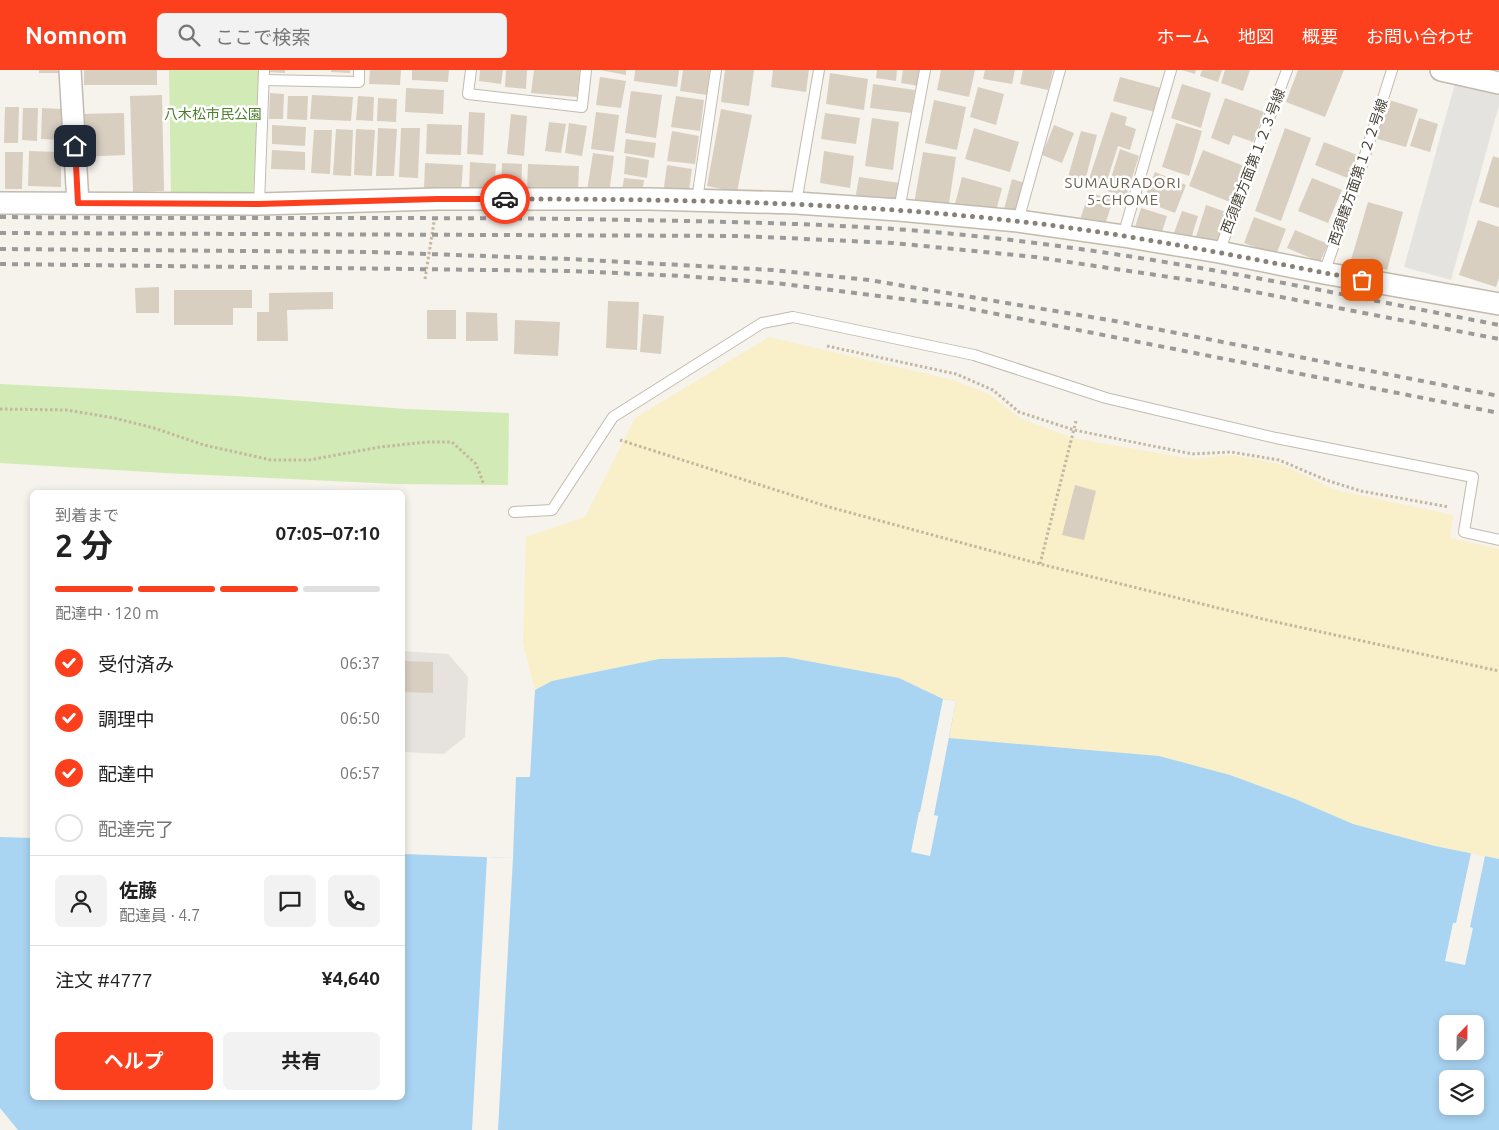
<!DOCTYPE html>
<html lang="ja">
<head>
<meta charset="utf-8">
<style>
	:root { --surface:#fff; --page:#f2f2f2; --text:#222; --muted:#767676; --line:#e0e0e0; --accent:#fc3f1d }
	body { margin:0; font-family:Ubuntu,"Noto Sans JP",sans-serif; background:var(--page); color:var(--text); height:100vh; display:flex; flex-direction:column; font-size:19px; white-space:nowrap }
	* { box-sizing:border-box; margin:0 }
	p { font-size:16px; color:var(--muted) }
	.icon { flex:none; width:28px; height:28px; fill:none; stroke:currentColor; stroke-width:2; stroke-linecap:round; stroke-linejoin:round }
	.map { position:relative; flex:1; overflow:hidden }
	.details { position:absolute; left:30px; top:420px; width:375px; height:610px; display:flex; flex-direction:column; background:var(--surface); border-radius:8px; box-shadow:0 2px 8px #0003 }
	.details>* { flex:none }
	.needle { width:32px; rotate:22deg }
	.fabs { position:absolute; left:1439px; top:945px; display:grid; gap:10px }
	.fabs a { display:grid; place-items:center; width:45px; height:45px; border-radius:8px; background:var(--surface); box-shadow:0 2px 8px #0003; font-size:25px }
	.pin { position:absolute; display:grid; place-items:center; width:42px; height:42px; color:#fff; margin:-21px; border-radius:10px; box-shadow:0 2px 8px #0006 }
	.courier { position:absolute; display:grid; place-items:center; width:50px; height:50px; margin:-25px; border:4px solid #fc3f1d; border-radius:50%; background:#fff; color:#222; box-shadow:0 1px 6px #0007 }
	.head em { font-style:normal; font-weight:700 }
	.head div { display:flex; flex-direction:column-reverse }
	.head { display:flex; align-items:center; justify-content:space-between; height:85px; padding:0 25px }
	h1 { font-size:32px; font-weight:700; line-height:38px }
	.bar { display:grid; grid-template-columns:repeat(4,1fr); gap:8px 5px; align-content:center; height:60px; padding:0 25px }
	.bar i { height:6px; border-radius:4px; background:var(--line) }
	.bar .active { background:var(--accent) }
	.bar p { grid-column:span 4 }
	.line { display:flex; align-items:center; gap:12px; padding:0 25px; border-top:1px solid var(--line) }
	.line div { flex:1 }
	.round { display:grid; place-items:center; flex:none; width:52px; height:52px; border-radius:8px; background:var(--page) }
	ol { padding:0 25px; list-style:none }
	li { display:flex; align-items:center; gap:15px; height:55px }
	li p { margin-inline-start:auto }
	li .icon { padding:5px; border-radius:50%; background:var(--accent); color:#fff; stroke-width:4 }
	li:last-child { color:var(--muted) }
	li i { width:28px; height:28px; border:2px solid var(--line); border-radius:50% }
	.action { display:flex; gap:10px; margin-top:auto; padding:10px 25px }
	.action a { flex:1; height:58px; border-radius:8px; background:var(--accent); color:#fff; font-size:20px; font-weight:700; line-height:58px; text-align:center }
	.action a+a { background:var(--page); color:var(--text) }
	header { display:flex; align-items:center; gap:30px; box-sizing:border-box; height:70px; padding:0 25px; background:var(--accent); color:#fff }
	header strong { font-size:24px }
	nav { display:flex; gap:28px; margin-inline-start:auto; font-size:18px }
	.search { width:350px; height:45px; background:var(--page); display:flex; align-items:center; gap:12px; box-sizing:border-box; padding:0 18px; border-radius:8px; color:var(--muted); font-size:19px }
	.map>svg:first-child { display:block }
</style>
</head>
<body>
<header>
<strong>Nomnom</strong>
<div class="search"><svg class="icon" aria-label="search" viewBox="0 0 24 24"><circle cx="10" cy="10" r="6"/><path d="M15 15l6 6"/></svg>ここで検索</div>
<nav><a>ホーム</a><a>地図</a><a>概要</a><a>お問い合わせ</a></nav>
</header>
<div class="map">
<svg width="1499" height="1060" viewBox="0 0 1499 1060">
	<rect width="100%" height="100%" fill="#f6f3ec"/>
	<path fill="#e6e2dd" d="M402,581l46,3 20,23 -3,60 -21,17 -41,-2z"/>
	<g fill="#d2eab5">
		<path d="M169,0h90l-6,130 -82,-2z"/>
		<path d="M0,314l237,12 169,13 103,4 -1,72 -113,-1 -230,-11 -165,-10z"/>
	</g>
	<path fill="#f9efc9" d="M769,267l184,43 36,14 31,24 53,20 119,21 40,-4 48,9 56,26 117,25 -3,23 49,11v310l-64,-13 -82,-22 -58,-25 -65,-24 -71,-19 -210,-18 7,-37 -13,-2 -44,-21 -113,-21 -127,2 -107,22 -17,9 -12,-47 3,-106 59,-20 50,-99z"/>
	<path fill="#e5e3e0" d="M1456,10l43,12v13l-48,175 -47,-13z"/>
	<path fill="#a9d4f2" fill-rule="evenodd" d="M786,587l113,21 44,21 13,2 -7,37 210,18 71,19 65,24 58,25 82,22 64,13v271h-1499v-293l32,1v260h370l1,-244 110,4 3,-81h14l5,-87 17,-9 107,-22zM1448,954h27v27h-27zM1448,1009h27v27h-27z"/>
	<g fill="#f6f3ec">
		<path d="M943,629l13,2 -22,114 4,1 -8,40 -19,-4 8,-40h1z"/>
		<path d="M1471,783l14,3 -15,71 3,1 -8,37 -20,-4 8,-38h3z"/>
		<path d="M487,787l26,1 -15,272h-26z"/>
		<path d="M0,1038l18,22h-18z"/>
	</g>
	<g fill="#d8cfc1">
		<rect x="39" y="0" width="20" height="3"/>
		<rect x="84" y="0" width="73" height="15"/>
		<path d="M267,0h18v3l-18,-1z"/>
		<path d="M331,0h19v3l-19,-1z"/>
		<path d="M370,0h31l-1,15 -31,-1z"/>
		<path d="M412,0h37l-1,12 -36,-2z"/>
		<path d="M480,0h23l-2,14 -22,-3z"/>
		<path d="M506,0h21l-1,19 -21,-2z"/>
		<path d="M534,0h46l-3,27 -46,-4z"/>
		<path d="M600,0h26v5z"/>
		<path d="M635,0h44l-2,17 -43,-6z"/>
		<path d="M683,0h27l-3,25 -27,-4z"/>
		<path d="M725,0h29l-5,36 -28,-4z"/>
		<path d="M773,0h36l-3,22 -35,-5z"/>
		<path d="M877,0h20l-1,11 -20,-3z"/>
		<path d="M903,0h18l-2,16 -18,-3z"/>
		<path d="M941,0h34l-6,27 -32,-7z"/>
		<path d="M985,0h30l-3,14 -29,-5z"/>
		<path d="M1023,0h30l-5,20 -28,-6z"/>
		<path d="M1182,0h14l-1,4z"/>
		<path d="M1202,0h20l-4,12 -18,-6z"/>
		<path d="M1225,0h25l-7,21 -22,-8z"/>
		<path d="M1298,0h46l-19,47 -39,-15z"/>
		<path d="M830,3l38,6 -4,31 -38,-6z"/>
		<path d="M600,7l26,4 -5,27 -25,-3z"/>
		<path d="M1120,7l41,11 -6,24 -42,-11z"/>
		<path d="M873,14l42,6 -4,23 -41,-5z"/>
		<path d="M1182,14l29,9 -10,35 -30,-10z"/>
		<path d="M978,17l26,7 -8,31 -26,-8z"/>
		<path d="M406,18l38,2 -1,24 -38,-2z"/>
		<path d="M631,21l31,4 -6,43 -31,-5z"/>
		<path d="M270,23l14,1 -1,25h-14z"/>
		<path d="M162,25l2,96 -31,1 -3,-96z"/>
		<path d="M312,25l41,2 -2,24 -41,-2z"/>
		<path d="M288,26h20l-1,24 -20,-1z"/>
		<path d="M358,26l16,1 -1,24 -17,-1z"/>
		<path d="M676,26l28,4 -4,31 -29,-4z"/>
		<path d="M378,28l19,1 -1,23 -19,-1z"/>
		<path d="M1225,28l39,14 -11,30 -20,-7 -4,10 -18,-7z"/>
		<path d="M1386,29l32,10 -12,38 -32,-9z"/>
		<path d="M934,30l32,7 -9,43 -32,-7z"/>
		<path d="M5,37h14l-1,36h-14z"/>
		<path d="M23,38h15l-1,33 -15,-1z"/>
		<path d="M42,38l20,1v31l-21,-1z"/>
		<path d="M721,39l31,6 -15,77 -30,-6z"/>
		<path d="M469,42l16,1 -2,42 -16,-1z"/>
		<path d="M596,42l23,3 -5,37 -23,-3z"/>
		<path d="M1111,42l16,5 -2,8 11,4 -6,21 -12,-4 -12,38 -17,-5z"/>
		<path d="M124,43l1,42 -45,2 -1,-43z"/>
		<path d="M825,43l35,5 -4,26 -35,-5z"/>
		<path d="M511,44l16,2 -3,40 -17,-2z"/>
		<path d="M872,48l27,4 -6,48 -28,-4z"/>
		<path d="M1419,48l19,6 -8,28 -20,-6z"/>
		<path d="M549,52l17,2 -5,29 -16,-2z"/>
		<path d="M569,53l18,3 -5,30 -17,-3z"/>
		<path d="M1176,53l26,8 -13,45 -27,-9z"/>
		<path d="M427,54l35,1 -1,30 -35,-1z"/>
		<path d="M272,55l34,2 -1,19 -33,-2z"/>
		<path d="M1054,55l20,8 -12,30 -20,-8z"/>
		<path d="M378,58l19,1 -3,47h-18z"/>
		<path d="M401,58h19l-2,50 -19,-1z"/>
		<path d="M974,58l45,14 -9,30 -45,-13z"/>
		<path d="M1285,58l26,10 -30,83 -26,-10z"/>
		<path d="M336,59l17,1 -2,46 -18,-1z"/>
		<path d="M356,59l19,1 -3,46 -18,-1z"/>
		<path d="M314,60h18l-2,44 -19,-1z"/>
		<path d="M672,61l27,5 -4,28 -28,-3z"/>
		<path d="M1081,61l16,4 -12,46 -17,-4z"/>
		<path d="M626,69l30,4 -2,15 -30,-5z"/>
		<path d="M1324,72l36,14 -10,23 -35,-14z"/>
		<path d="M1120,79l19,7 -13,41 -19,-6z"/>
		<path d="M272,80l33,2v18l-34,-1z"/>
		<path d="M1203,80l41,16 -14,36 -41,-16z"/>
		<path d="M29,81l32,1v35l-33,-1z"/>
		<path d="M824,81l30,5 -4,32 -30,-5z"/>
		<path d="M5,82h18l-1,37h-17z"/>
		<path d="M923,82l33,5 -8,53 -34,-6z"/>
		<path d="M593,83l21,3 -5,38 -22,-3z"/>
		<path d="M626,86l23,4 -2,18 -23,-4z"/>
		<path d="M1493,86l6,2v50l-20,-6z"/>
		<path d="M470,92l26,2 -2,29 -25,-1z"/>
		<path d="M425,93l38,2 -2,27 -37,-2z"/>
		<path d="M502,93l20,1 -1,30 -20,-1z"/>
		<path d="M528,94l51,2 -1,27 -51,-3z"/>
		<path d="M667,95l25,4 -4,28 -25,-3z"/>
		<path d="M1155,102l31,13 -11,28 -32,-12z"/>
		<path d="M859,107l41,6 -3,23 -42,-6z"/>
		<path d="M962,107l40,11 -7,27 -40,-11z"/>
		<path d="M624,108l20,2 -2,14 -20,-3z"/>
		<path d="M1312,108l30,12 -14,33 -30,-12z"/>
		<path d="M1012,109l13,4 -9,34 -13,-4z"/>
		<path d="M1089,122l24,8 -10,31 -24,-8z"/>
		<path d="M1368,132l35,10 -16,58 -36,-10z"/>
		<path d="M1206,135l23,8 -12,38 -23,-8z"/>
		<path d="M1141,138l26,8 -6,19 -26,-8z"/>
		<path d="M1182,141l16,5 -7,23 -17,-6z"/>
		<path d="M1254,147l32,12 -10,26 -32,-12z"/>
		<path d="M1478,150l21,7v51l-3,9 -37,-12z"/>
		<path d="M1295,160l33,14 -8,18 -33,-14z"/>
		<path d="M159,217v26h-23l-1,-25z"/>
		<path d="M174,220h78v18h-19v17h-59z"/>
		<path d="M333,222v17l-46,1 1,31h-31v-29h12v-19z"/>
		<path d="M608,231l31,1 -2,48 -31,-2z"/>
		<rect x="427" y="240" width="29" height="29"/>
		<path d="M466,242l31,1 1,28h-32z"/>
		<path d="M643,244l21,2 -3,38 -21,-2z"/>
		<path d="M515,250l45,2 -2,34 -44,-2z"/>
		<path d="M1075,415l21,6 -12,49 -22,-5z"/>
		<path d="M404,591l29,1v31l-30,-1z"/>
	</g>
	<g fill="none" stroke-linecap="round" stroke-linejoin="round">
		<defs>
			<g id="service">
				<path d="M471,0l-3,24 114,13 4,-37"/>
				<path d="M264,10l95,2v-12"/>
				<path d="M697,130l19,-130"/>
				<path d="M796,133l23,-133"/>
				<path d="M259,134l5,-134"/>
				<path d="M899,140l26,-140"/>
				<path d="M1018,151l42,-151"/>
				<path d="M1123,166l48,-166"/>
				<path d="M1219,182l68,-182"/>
				<path d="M1324,203l36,-102 32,-101"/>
				<path d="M514,442l38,-2 61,-93 149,-94 31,-6 181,38 132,43 170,40 197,39 -9,55 35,8"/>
			</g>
			<g id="minor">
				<path d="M70,0l8,133"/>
				<path d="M1441,0l58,13"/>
				<path d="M0,133l259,1 178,-5h212l147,4 103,7 119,11 105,15 96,16 105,21 175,31"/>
			</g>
		</defs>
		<use href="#service" stroke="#c2bbae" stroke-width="12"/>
		<use href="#minor" stroke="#c2bbae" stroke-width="24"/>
		<g stroke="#c4b79f" stroke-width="3" stroke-dasharray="2.5 2.5" stroke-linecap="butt">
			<path d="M425,209l9,-57"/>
			<path d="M827,276l129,28 37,16 26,22 55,18 118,24 39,-2 48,8 47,20 35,11 88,16"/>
			<path d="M0,339l67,1 47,8 40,10 50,17 67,15h38l71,-13 47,-5h25l24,22 8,21"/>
			<path d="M620,370l209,67 211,57 227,56 232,51"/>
			<path d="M1040,494l36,-143"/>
		</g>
		<use href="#service" stroke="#fff" stroke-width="10"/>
		<use href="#minor" stroke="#fff" stroke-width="21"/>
		<g stroke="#9a9a9a" stroke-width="4" stroke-dasharray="6 6" stroke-linecap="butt">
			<path d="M0,147c192,2 384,0 576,2 106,2 212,3 318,10 204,14 405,57 605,96"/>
			<path d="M0,163l741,3 152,7 142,14 168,25 296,57"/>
			<path d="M0,179l371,3 198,7 204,11 96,10 246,41 384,75"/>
			<path d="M0,194l571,7 112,5 92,7 176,22 548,108"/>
		</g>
	</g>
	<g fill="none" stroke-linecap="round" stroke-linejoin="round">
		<path stroke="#878178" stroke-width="5" stroke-dasharray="0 9" d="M505,129c171,0 341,3 511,22 116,13 231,37 346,59"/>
		<path stroke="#fc3f1d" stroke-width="6" d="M75,76l3,57 181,1 178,-5h68"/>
	</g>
	<g text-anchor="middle" stroke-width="5" stroke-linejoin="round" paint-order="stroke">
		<g font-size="14" fill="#4a7f2a" stroke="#fff">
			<text x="213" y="49">八木松市民公園</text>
		</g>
		<g font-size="14" fill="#4b4439" stroke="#fff">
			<text transform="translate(1253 91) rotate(-69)" y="5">西須磨方面第１２３号線</text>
			<text transform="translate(1358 102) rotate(-71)" y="5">西須磨方面第１２２号線</text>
		</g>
		<g font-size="15" letter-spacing="1" fill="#6e6250" stroke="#fff">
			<text x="1123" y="118">SUMAURADORI<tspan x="1123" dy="17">5-CHOME</tspan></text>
		</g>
	</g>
</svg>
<div class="fabs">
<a><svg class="needle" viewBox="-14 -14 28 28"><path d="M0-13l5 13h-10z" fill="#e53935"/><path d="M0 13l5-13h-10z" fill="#767676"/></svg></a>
<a><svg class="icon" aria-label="layers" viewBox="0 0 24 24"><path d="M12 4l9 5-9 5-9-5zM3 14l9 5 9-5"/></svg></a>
</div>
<div class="pin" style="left:1362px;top:210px;background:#ea580c"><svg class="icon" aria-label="bag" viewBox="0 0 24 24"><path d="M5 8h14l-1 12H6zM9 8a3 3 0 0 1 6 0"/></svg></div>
<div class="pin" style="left:75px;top:76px;background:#1f2937"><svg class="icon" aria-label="home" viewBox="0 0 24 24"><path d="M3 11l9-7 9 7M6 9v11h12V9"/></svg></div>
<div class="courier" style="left:505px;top:129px"><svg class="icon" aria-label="car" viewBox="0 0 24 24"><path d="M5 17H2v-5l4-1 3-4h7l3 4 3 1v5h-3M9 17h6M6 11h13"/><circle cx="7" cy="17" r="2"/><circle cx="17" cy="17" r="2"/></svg></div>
<section class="details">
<div class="head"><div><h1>2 分</h1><p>到着まで</p></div><em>07:05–07:10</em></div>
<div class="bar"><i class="active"></i><i class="active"></i><i class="active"></i><i></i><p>配達中 · 120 m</p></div>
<ol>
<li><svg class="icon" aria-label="check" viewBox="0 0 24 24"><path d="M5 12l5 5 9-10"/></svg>受付済み<p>06:37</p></li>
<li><svg class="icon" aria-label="check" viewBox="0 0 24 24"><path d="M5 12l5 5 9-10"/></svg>調理中<p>06:50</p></li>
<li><svg class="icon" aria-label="check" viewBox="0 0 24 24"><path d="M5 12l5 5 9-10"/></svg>配達中<p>06:57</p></li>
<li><i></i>配達完了</li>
</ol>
<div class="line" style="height:90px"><a class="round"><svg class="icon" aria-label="person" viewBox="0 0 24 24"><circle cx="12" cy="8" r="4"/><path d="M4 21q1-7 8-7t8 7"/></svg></a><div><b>佐藤</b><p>配達員 · 4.7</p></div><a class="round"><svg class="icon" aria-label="chat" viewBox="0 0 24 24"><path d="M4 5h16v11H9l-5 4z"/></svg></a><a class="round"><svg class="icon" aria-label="phone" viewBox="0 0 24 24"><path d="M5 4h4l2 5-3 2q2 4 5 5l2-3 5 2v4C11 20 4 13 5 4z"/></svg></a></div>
<div class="line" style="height:65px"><div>注文 #4777</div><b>¥4,640</b></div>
<div class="action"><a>ヘルプ</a><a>共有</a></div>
</section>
</div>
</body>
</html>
